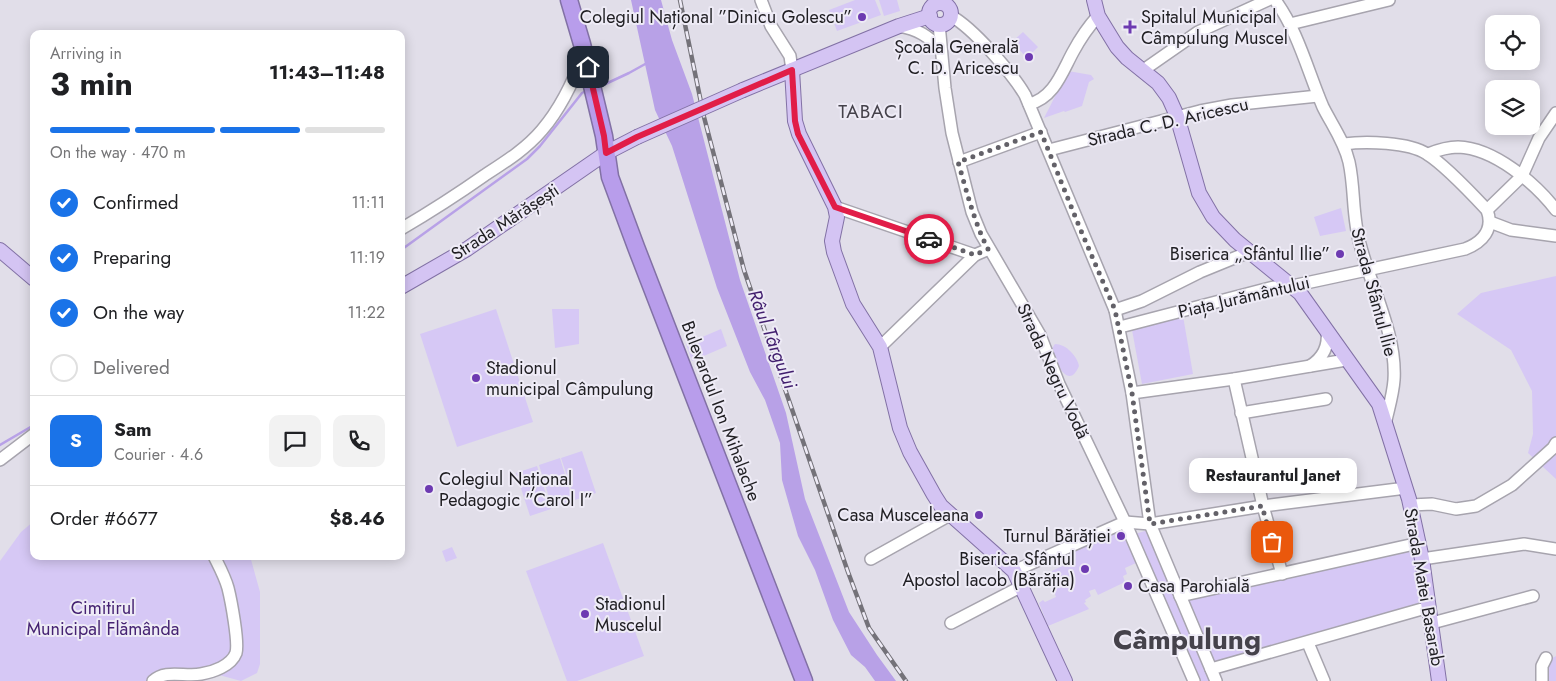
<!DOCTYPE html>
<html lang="en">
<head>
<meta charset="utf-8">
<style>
	:root { --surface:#fff; --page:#f2f2f2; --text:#202124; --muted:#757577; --line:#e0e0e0; --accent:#1a73e8 }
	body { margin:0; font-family:Jost,sans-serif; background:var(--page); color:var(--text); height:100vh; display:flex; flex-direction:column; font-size:19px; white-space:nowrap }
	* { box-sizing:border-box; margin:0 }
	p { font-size:16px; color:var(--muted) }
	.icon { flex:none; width:28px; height:28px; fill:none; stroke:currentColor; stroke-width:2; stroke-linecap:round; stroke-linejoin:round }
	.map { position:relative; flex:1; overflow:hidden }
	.details { position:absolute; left:30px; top:30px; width:375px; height:530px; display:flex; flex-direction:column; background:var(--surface); border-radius:10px; box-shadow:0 2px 12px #0003 }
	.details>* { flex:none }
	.fabs { position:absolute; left:1485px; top:15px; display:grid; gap:10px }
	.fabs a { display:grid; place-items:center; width:55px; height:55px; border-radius:10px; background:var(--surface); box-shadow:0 2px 12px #0003; font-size:25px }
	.pin { position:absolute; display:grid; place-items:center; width:42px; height:42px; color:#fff; margin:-21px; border-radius:10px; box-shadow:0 2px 8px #0006 }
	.courier { position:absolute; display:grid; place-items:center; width:50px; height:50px; margin:-25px; border:4px solid #e11d48; border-radius:50%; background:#fff; color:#222; box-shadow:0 1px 6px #0007 }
	.bubble { position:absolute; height:35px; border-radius:10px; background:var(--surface); box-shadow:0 2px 12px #0003; font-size:16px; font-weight:700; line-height:35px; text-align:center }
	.overview em { font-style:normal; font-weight:700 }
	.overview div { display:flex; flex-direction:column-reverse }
	.overview { display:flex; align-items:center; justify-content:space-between; height:85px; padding:0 20px }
	h1 { font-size:32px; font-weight:700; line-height:38px }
	.bar { display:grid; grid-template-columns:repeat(4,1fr); gap:8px 5px; align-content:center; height:60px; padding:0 20px }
	.bar i { height:6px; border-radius:4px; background:var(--line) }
	.bar .active { background:var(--accent) }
	.bar p { grid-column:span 4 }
	.line { display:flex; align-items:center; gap:12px; padding:0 20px; border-top:1px solid var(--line) }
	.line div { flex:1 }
	.round { display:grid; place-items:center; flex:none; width:52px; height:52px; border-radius:10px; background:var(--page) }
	ol { padding:0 20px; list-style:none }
	li { display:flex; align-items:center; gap:15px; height:55px }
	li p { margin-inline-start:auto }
	li .icon { padding:5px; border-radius:50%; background:var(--accent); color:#fff; stroke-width:4 }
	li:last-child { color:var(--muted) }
	li i { width:28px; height:28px; border:2px solid var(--line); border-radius:50% }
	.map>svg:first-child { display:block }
</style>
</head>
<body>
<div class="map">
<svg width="1556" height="681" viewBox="0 0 1556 681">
	<rect width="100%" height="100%" fill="#e1dee9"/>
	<g fill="#d6c8f5">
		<path d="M855,0h20l6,15 -44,16 -8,-21z"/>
		<path d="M879,0h18l3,11 -16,5z"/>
		<path d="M1023,32l15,15 -11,11 -15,-16z"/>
		<path d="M1068,71l23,4 3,4 -5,3 -7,24 -17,6 -1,-1 -20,7z"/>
		<path d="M1341,208l5,23 -26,5 -6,-19z"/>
		<path d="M1556,276v203l-28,-26 5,-19 -1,-43 -21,-41 -54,-36 24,-21z"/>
		<path d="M496,309l37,113 -76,25 -37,-113z"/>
		<path d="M552,309h27v35l-24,4z"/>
		<path d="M1183,316l10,58 -51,10 -10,-54z"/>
		<path d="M721,329l6,17 -35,15 -6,-17z"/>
		<path d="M1055,344c11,0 22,12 24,22 -11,26 -24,-6 -28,-16z"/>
		<path d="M582,451l14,42 -21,7 -14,-42z"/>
		<path d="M560,458l13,43 -21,6 -13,-42z"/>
		<path d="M537,466l14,43 -21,7 -14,-43z"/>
		<path d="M34,521v35h216l10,36v72l-3,9 -16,8 -22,-6 -69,6h-150v-120l21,-29z"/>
		<path d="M1115,529l5,11 5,-2 11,25 -11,5 2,6 -4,2 2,6 -27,13 -3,-6 -6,2 2,5 -6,4 1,2 -2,1 5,6 -41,17 -9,-23 4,-3 2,2 11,-5 -8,-19 -5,1 -1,-3 28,-14 -5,-10z"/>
		<path d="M1151,529l63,152h-19l-63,-146z"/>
		<path d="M603,543l41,113 -67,25h-10l-41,-110z"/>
		<path d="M1416,546l10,59 -212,60 -27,-68z"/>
		<path d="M452,547l5,11 -11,4 -4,-11z"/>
		<path d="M1556,656v25h-11l4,-21z"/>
	</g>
	<path fill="#b8a1e7" d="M631,0h30l11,40 20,54 48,186 46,133 19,86 44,113 28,43 19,26h-21l-10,-14 -14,-12 -18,-35 -18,-50 -17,-34 -16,-56 -2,-37 -15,-43 -15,-28 -33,-84 -45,-142 -17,-36z"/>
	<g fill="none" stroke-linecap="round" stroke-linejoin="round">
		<g stroke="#b8a1e7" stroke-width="2.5">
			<path d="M599,87l30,-14 18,-10"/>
			<path d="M401,250l126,-91 13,-13 42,-53 4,-2"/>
			<path d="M0,445l34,-20"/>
		</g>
		<defs>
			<g id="minor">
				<path d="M761,0l10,26 19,30 2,14"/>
				<path d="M1275,0c23,31 33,72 48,107 9,18 21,34 26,55 6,27 3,55 11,82 11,43 37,91 34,136 -1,14 -5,27 -8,40"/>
				<path d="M951,16c22,12 61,57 74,79l90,215 17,83 18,131 66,157"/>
				<path d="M939,24l6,64 7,45 20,79 9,22 59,101 19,49 66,138 69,159"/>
				<path d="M1290,24l99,-24"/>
				<path d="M899,26c18,3 30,10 42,24"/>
				<path d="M1142,71l56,-39 70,-32"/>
				<path d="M1029,104c25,-6 33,-32 44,-52 7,-13 15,-25 25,-36"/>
				<path d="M1049,150l151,-39 32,-6 86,-9"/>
				<path d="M1428,154c10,-4 19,-7 30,-7 36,1 77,36 98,63"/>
				<path d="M959,162l82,-30"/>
				<path d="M835,207l140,48 14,-6"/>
				<path d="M1487,210l35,-34 17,-38 17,-25"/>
				<path d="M1490,222l21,8 45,6"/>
				<path d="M401,229c29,-17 57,-35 84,-54 20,-13 41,-26 57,-45 19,-22 32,-50 42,-77"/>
				<path d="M1115,310l27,-9 58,-29 49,-20"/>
				<path d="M1120,327l154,-40 18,-1 173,-37c18,-7 29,-20 22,-39 -15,-16 -42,-45 -60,-56 -18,-12 -62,-13 -83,-10"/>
				<path d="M880,347l95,-92"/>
				<path d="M1310,366c13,-8 19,-19 17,-35"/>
				<path d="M1234,379l29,127 19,68"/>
				<path d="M1132,393l102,-14 112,-19"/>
				<path d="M1241,413l85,-14"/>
				<path d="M0,460l34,-26"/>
				<path d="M1411,505l21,-1 24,5 20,-3 36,-21 41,-37 3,-5"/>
				<path d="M871,559l79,-44"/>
				<path d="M1422,559l102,-15 32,5"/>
				<path d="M1014,571l111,-49 25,2 113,-18 143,-18"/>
				<path d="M1180,596l239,-53"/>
				<path d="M951,623l71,-37"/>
				<path d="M1432,623l101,-27"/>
				<path d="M1308,643l16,38"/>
				<path d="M1211,669l218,-62"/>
				<path d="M153,681c12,-12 32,-4 48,-7 12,-2 30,-8 35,-21 3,-11 -5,-53 -8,-65 -3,-11 -9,-22 -14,-32"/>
				<path d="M1542,681v-15l4,-8"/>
			</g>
			<g id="major">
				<path d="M1094,0l4,16 19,31 10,11 31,25 11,15 8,18 22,77 14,24 22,23 65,53 79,111 30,95 13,60 17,122"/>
				<circle cx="940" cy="14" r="11"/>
				<path d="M792,70l3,51 4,13 36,73 2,10 -5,24 2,11 19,52 27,43 20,81 10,24 24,43 7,11 73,65 51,110"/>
				<path d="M743,90l156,-64 31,-10"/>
				<path d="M0,250l34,29"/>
				<path d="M401,287l66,-38 139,-96 31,-16"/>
			</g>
			<path id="highway" d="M569,0l13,44 22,92 6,41 26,70 168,434"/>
		</defs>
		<use href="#minor" stroke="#a7a4ae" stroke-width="14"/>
		<use href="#major" stroke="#8271a5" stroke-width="16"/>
		<use href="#highway" stroke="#8271a5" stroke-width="19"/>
		<use href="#minor" stroke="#fff" stroke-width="11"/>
		<use href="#major" stroke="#d4c4f3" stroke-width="14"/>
		<use href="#highway" stroke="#b89deb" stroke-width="16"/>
		<defs>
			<path id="rail" d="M680,0l24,117 40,153 104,302 21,56 37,53"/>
		</defs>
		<use href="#rail" stroke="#747279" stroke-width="4.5"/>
		<use href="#rail" stroke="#eeebf6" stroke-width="2.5" stroke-dasharray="8" stroke-linecap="butt"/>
		<defs>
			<path id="major-bridge" d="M637,137l106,-47"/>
		</defs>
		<use href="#major-bridge" stroke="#8271a5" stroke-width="16" stroke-linecap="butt"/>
		<use href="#major-bridge" stroke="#d4c4f3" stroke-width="14"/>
	</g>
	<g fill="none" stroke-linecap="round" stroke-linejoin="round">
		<path stroke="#636168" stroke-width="5" stroke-dasharray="0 9" d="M929,239l46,16 13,-6c-14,-27 -21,-57 -30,-87l83,-30 38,94 36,84 17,83 18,131 112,-18 10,36"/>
		<path stroke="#e11d48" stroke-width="6" d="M588,67l16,69 2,17 31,-16 155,-67 3,51 3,13 37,73 94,32"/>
	</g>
	<g fill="#6d3ab1" stroke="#eeebf6" stroke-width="2">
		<circle cx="862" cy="17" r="5"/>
		<path d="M1127.5 19.5h5v5h5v5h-5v5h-5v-5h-5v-5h5z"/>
		<circle cx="1029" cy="57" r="5"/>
		<circle cx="1340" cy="254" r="5"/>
		<circle cx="476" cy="378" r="5"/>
		<circle cx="429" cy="489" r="5"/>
		<circle cx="979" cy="515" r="5"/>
		<circle cx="1121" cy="536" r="5"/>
		<circle cx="1085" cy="569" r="5"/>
		<circle cx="1128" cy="586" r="5"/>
		<circle cx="585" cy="614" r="5"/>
	</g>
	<g text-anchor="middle" stroke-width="4" stroke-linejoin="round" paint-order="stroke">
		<g font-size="18" fill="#1f1e22" stroke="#eeebf6" text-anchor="end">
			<text x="852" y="23">Colegiul Național ”Dinicu Golescu”</text>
			<text x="1141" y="23" text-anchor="start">Spitalul Municipal<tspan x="1141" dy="21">Câmpulung Muscel</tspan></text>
			<text x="1019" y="53">Școala Generală<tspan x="1019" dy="21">C. D. Aricescu</tspan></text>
			<text x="1330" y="260">Biserica „Sfântul Ilie”</text>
			<text x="486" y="374" text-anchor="start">Stadionul<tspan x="486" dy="21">municipal Câmpulung</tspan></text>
			<text x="439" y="485" text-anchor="start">Colegiul Național<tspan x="439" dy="21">Pedagogic ”Carol I”</tspan></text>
			<text x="969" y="521">Casa Musceleana</text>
			<text x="1111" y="542">Turnul Bărăției</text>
			<text x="1075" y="565">Biserica Sfântul<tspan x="1075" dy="21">Apostol Iacob (Bărăția)</tspan></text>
			<text x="1138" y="592" text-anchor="start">Casa Parohială</text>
			<text x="595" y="610" text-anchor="start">Stadionul<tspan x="595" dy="21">Muscelul</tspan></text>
		</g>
		<g font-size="18" fill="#1f1e22" stroke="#eeebf6">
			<text transform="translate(1168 122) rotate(-13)" y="6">Strada C. D. Aricescu</text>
			<text transform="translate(505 222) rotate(-33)" y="6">Strada Mărășești</text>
			<text transform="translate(1374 292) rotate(75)" y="6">Strada Sfântul Ilie</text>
			<text transform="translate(1244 297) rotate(-13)" y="6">Piața Jurământului</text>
			<text transform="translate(1053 371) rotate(65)" y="6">Strada Negru Vodă</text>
			<text transform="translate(721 411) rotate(69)" y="6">Bulevardul Ion Mihalache</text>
			<text transform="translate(1424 587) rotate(80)" y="6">Strada Matei Basarab</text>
		</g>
		<g font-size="18" fill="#452272" stroke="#eeebf6">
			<text x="103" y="614">Cimitirul<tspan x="103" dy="21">Municipal Flămânda</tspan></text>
		</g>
		<g font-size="19" letter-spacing="1" fill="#45424b" stroke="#eeebf6">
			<text x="871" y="118">TABACI</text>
		</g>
		<g font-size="19" font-style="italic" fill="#411e6e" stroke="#eeebf6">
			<text transform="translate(773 339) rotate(69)" y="7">Râul Târgului</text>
		</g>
		<g font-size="28" font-weight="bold" fill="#45424b" stroke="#eeebf6">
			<text x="1187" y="649">Câmpulung</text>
		</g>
	</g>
</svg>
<div class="fabs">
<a><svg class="icon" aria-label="locate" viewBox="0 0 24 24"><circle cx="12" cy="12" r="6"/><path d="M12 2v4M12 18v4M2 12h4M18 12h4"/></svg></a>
<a><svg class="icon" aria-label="layers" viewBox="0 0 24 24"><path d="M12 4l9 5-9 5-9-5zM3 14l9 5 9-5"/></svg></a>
</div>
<div class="pin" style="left:1272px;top:542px;background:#ea580c"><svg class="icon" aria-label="bag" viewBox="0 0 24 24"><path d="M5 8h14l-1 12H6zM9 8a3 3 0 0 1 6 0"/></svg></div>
<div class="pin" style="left:588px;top:67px;background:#1f2937"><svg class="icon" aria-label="home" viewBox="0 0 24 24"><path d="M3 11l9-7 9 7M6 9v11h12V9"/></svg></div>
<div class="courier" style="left:929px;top:239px"><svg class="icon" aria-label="car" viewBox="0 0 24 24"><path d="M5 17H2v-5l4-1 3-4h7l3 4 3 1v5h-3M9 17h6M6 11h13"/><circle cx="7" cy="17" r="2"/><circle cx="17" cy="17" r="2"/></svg></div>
<div class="bubble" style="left:1189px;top:458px;width:168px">Restaurantul Janet</div>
<section class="details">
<div class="overview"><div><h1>3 min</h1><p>Arriving in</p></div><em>11:43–11:48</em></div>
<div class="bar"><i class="active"></i><i class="active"></i><i class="active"></i><i></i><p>On the way · 470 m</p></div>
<ol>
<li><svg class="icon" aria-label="check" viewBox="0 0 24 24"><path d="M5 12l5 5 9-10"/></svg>Confirmed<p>11:11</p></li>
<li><svg class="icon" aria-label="check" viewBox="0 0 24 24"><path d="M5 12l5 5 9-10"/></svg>Preparing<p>11:19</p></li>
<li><svg class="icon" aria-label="check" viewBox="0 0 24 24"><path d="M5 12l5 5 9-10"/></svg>On the way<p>11:22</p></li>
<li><i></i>Delivered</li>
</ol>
<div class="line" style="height:90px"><b class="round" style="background:var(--accent);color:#fff">S</b><div><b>Sam</b><p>Courier · 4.6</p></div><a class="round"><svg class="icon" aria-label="chat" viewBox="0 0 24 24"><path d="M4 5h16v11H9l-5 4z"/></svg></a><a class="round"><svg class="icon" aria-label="phone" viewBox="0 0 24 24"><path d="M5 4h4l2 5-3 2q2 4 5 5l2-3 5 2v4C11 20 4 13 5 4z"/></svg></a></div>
<div class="line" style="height:65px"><div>Order #6677</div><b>$8.46</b></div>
</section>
</div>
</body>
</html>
